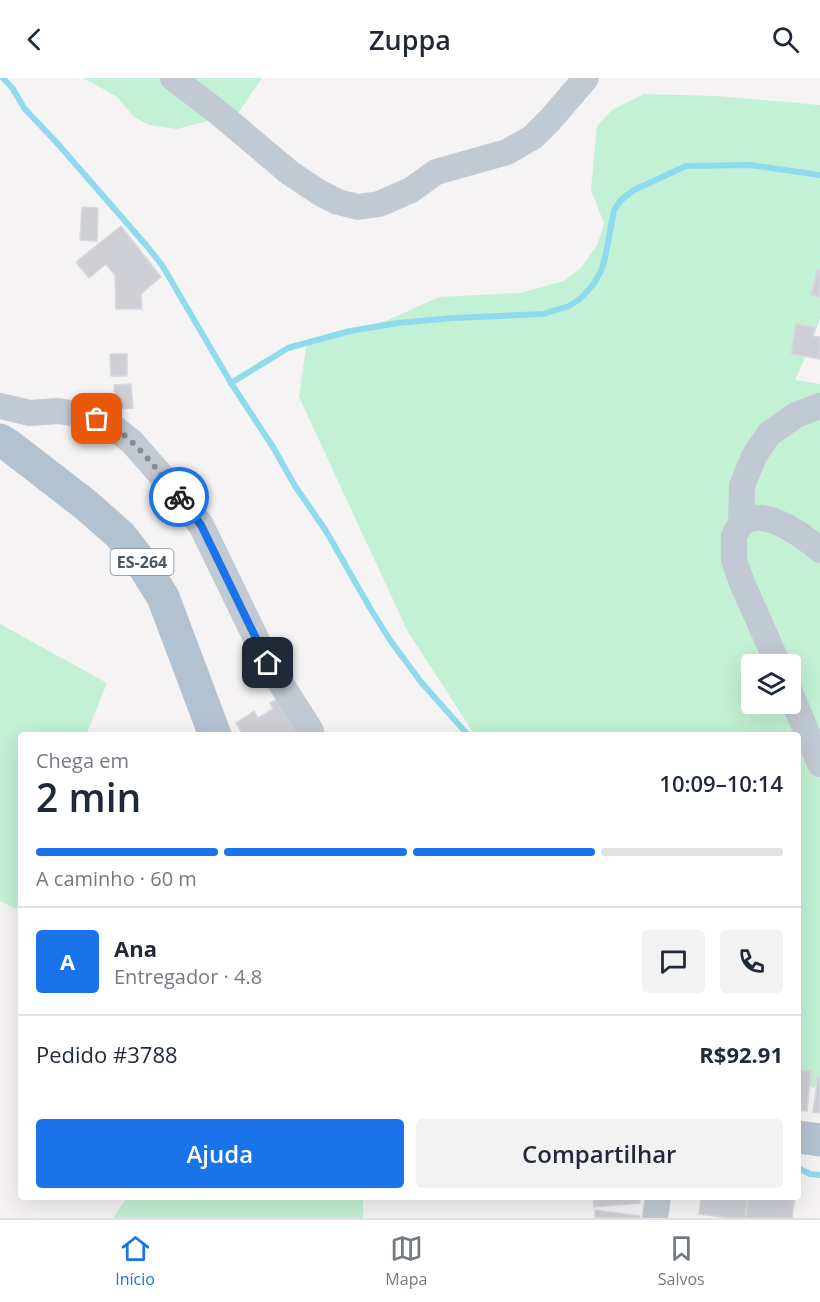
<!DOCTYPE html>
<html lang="pt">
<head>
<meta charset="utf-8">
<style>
	:root { --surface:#fff; --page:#f2f2f3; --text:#1f2937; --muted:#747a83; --line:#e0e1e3; --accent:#1a73e8 }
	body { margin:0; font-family:"Open Sans",sans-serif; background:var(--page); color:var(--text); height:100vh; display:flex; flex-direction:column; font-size:22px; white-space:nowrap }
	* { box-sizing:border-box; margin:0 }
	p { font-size:20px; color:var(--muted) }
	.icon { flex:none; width:33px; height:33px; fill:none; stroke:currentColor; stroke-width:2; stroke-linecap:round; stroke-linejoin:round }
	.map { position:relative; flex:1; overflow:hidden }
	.side { position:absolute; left:18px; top:654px; width:783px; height:468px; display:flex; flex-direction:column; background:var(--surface); border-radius:6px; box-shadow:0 6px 24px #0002 }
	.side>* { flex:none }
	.controls { position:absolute; left:741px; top:576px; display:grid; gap:12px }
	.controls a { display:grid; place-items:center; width:60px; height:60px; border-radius:6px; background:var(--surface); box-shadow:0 6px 24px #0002; font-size:30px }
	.pin { position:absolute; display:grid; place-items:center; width:51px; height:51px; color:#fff; margin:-26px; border-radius:12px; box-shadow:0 3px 9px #0006 }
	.courier { position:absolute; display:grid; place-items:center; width:60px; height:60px; margin:-30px; border:4px solid #1a73e8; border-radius:50%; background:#fff; color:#222; box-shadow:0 2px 8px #0007 }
	.overview em { font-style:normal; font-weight:600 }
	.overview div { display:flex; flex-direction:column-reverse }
	.overview { display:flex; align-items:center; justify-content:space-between; height:102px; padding:0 18px }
	h1 { font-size:39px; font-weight:600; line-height:45px }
	.bar { display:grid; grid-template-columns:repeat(4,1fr); gap:9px 6px; align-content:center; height:72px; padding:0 18px }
	.bar i { height:8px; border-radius:4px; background:var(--line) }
	.bar .on { background:var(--accent) }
	.bar p { grid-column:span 4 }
	.line { display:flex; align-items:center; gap:15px; padding:0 18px; border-top:2px solid var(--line) }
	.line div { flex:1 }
	.round { display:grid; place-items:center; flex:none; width:63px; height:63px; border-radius:6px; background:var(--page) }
	.action { display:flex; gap:12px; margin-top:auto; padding:12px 18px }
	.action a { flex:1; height:69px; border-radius:6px; background:var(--accent); color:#fff; font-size:24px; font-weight:600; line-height:69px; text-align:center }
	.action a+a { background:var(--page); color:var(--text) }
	header { display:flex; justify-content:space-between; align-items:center; height:78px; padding:0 18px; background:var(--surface); font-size:27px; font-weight:600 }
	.tab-bar { display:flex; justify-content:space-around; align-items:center; height:84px; border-top:2px solid var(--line); background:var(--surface); font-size:16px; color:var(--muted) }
	.tab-bar a { display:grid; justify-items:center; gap:3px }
	.tab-bar .on { color:var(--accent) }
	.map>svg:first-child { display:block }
</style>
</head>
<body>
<header><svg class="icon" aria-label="back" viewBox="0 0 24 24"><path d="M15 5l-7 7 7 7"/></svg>Zuppa<svg class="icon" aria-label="search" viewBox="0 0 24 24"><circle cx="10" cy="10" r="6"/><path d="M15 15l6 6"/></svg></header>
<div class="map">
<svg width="820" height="1140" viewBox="0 0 820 1140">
	<rect width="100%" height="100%" fill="#f5f3f3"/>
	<g fill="#c3f1d5" fill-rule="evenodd">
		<path d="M83,0h179l-24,35 -61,16 -28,-4 -15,-8 -18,-21z"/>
		<path d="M644,16l72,2 104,9v213l-9,26 -16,36 25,4v699l-7,5 -15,-7v-346h-323l-67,-103 -109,-235 8,-56 48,-10 33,-11 51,-23 81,-4 44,-12 17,-13 16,-23 7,-21 -13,-35 6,-63 15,-16zM752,586h38v40h-38z"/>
		<path d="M0,546l107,59 -21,52h-65v162l-5,12 -16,-8z"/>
		<path d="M127,1119h236v21h-250z"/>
	</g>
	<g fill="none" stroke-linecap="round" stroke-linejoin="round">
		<g stroke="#90daee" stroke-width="6">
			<path d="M3,0l10,11 11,19 33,35 89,102 16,20 69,118 42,64 22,39 31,45 44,77 20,32 31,42 47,53"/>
			<path d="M231,305l57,-35 62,-17 48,-8 55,-5 90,-4 26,-8 11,-7 13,-14 8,-14 4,-13 9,-48 7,-10 13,-10 52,-24 64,-1 70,10"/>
			<path d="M798,1090l12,6 10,1"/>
		</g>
	</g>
	<g fill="#cdcfd5" stroke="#d7d9de" stroke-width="1.5">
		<path d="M82,129l16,1 -1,33 -17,-1z"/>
		<path d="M121,148l40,51 -20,17 1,15h-26l-1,-34 -9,-11 -17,14 -13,-16z"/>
		<path d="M817,192h3v27l-9,-2z"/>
		<path d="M796,246l19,3 -2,9 7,1v22l-29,-5z"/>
		<path d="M110,276h17v22h-16z"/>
		<path d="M131,306l2,24 -18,1 -1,-24z"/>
		<path d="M280,619l23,38h-60l-7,-12 18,-12 4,7 15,-9 -3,-6z"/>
		<path d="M798,992l13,1 -4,40 -9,-1z"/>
		<path d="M818,999h2v36l-7,-1z"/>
		<path d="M593,1119h46l1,6 -46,4z"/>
		<path d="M701,1119h47l-3,21h-15l-31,-4z"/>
		<path d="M748,1119h47l-3,21h-46z"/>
		<path d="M595,1132l45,6v2h-45z"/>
	</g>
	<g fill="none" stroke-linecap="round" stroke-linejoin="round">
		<g stroke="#c1cad2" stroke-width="26">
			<path d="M173,0l47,36 70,59 30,20 18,9 20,5 21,-3 32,-14 25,-18 71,-20 26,-15 17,-17 36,-42"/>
			<path d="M0,328l30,7 28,-2 27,4 23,8 24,19 28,32 41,51 67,138 43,68"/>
			<path d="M741,445l1,-37 12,-30 15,-22 27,-19 24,-9"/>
			<path d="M778,586l-36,-81 -8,-23v-24l7,-13c4,-2 10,-4 14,-5 21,-2 50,19 65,32"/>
			<path d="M790,614l30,72"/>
			<path d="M655,1140l3,-21"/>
		</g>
		<g stroke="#b3c2d1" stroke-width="33">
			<path d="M0,362l11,7 75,58 34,30 21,27 22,35 52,138"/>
			<path d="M798,1059l22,3"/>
		</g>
	</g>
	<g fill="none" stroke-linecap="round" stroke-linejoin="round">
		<path stroke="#868d94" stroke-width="6" stroke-dasharray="0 10.8" d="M97,341c33,12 60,51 82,78"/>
		<path stroke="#1a73e8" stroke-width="8" d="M179,419l22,28 67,138"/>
	</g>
	<g text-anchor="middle" stroke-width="4.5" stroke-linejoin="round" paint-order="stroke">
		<rect fill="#fff" stroke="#808990" stroke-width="1.5" x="110.5" y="471" width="63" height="26" rx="4.5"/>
		<g font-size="16" font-weight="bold" fill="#4a5661">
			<text x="142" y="490">ES-264</text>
		</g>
	</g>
</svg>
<div class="controls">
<a><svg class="icon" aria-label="layers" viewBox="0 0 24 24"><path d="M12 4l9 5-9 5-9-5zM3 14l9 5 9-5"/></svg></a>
</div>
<div class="pin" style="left:97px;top:341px;background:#ea580c"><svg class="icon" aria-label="bag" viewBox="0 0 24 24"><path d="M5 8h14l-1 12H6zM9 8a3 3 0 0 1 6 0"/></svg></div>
<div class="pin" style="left:268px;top:585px;background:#1f2937"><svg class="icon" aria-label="home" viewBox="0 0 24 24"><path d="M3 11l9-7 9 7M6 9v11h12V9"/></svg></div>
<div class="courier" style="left:179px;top:419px"><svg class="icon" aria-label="bike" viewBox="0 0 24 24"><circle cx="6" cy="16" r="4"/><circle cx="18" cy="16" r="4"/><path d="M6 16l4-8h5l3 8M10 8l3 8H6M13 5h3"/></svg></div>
<section class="side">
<div class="overview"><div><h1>2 min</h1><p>Chega em</p></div><em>10:09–10:14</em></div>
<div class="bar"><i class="on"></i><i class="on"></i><i class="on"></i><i></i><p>A caminho · 60 m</p></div>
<div class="line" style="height:108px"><b class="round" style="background:var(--accent);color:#fff">A</b><div><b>Ana</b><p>Entregador · 4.8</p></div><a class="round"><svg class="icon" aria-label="chat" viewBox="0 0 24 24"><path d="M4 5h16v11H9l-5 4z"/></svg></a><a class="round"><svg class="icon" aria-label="phone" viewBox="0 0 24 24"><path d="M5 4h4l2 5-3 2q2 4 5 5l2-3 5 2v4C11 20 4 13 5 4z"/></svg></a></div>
<div class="line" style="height:78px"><div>Pedido #3788</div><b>R$92.91</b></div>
<div class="action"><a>Ajuda</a><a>Compartilhar</a></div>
</section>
</div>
<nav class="tab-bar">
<a class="on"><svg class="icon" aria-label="home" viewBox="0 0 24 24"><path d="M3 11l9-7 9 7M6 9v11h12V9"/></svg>Início</a>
<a><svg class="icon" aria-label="map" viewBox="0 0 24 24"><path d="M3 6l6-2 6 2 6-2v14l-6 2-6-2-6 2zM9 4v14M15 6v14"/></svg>Mapa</a>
<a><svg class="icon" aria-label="saved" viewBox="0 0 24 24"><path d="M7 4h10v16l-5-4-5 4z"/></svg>Salvos</a>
</nav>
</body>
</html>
